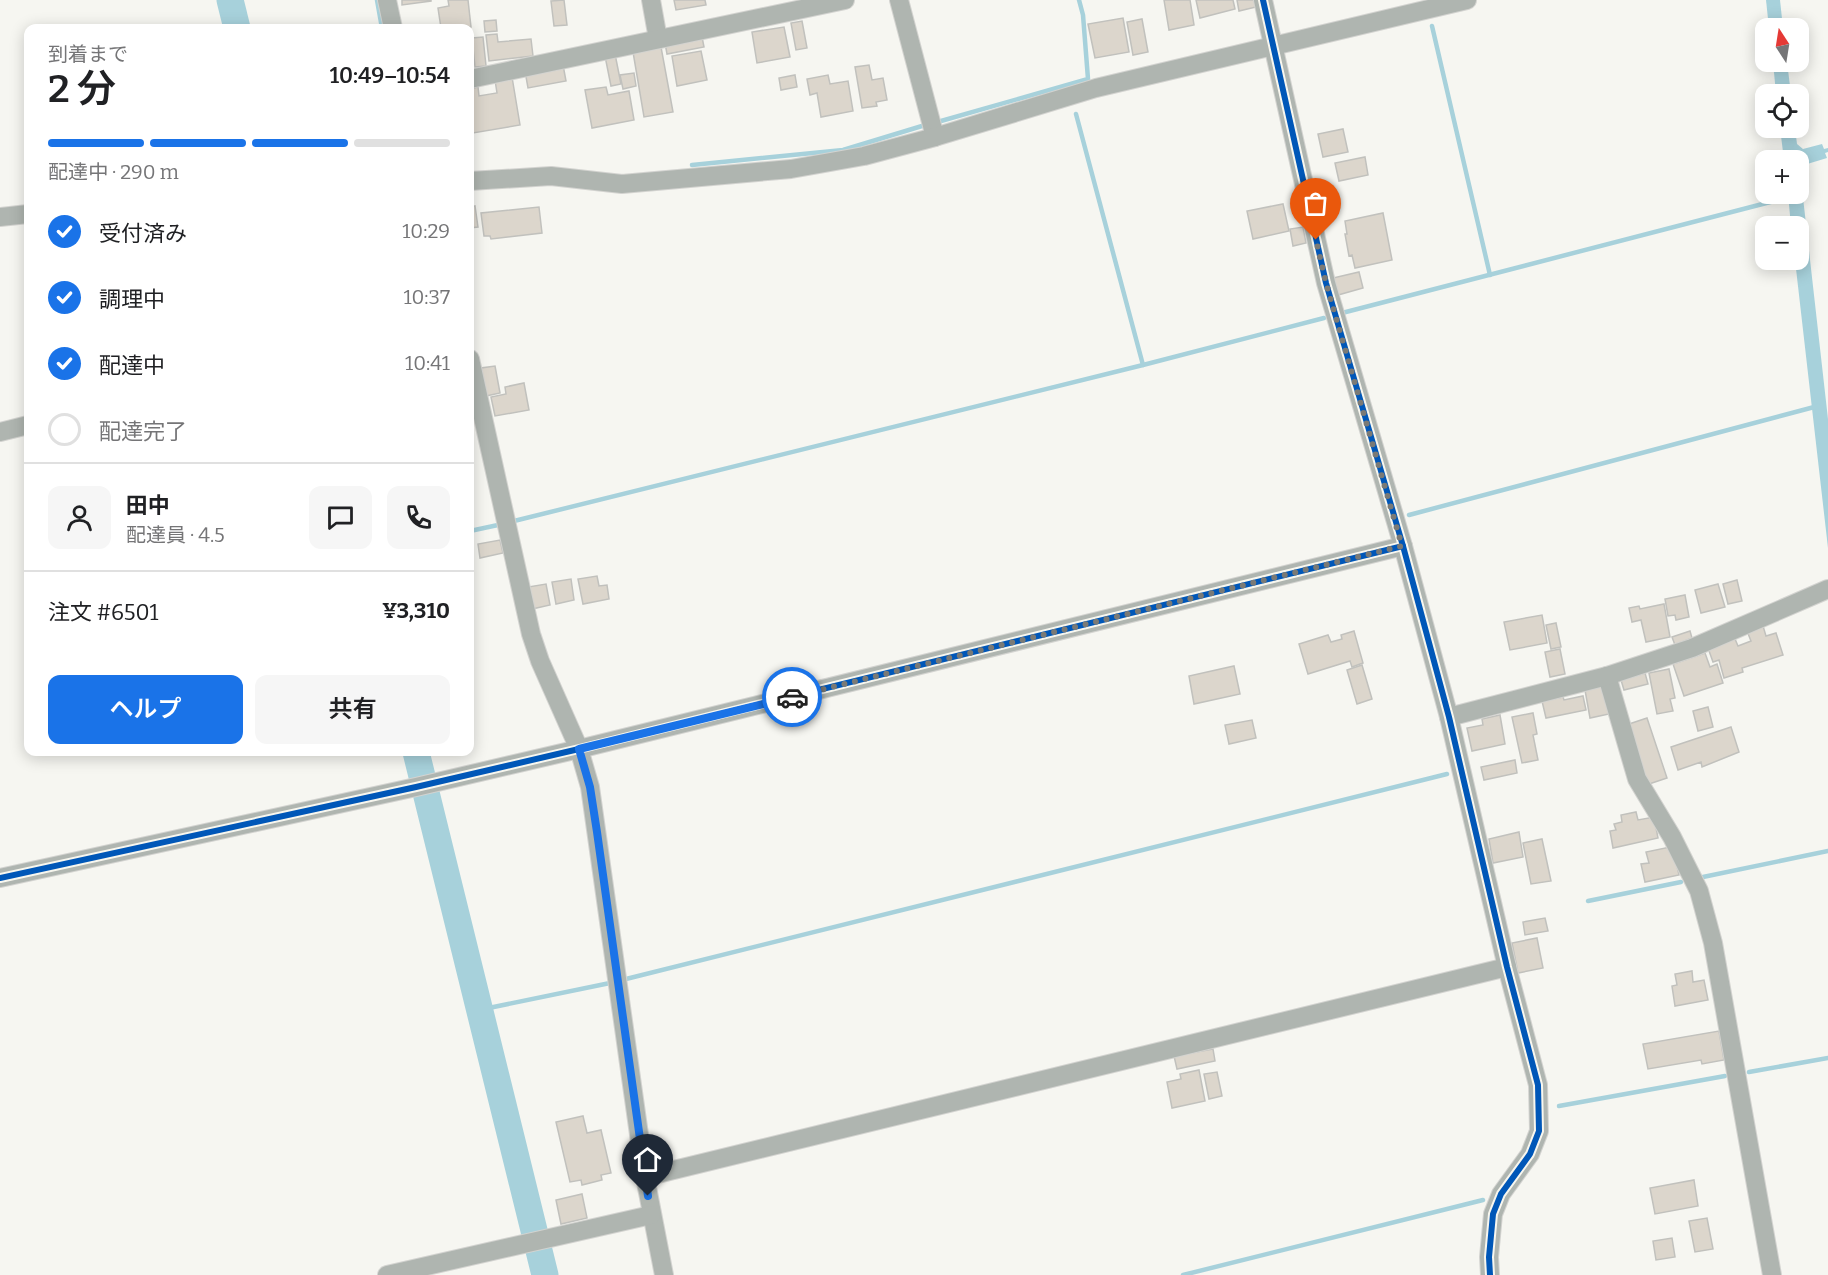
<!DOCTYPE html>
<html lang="ja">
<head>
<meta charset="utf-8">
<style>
	:root { --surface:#fff; --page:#f6f6f6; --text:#202124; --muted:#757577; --line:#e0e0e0; --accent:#1a73e8 }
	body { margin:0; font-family:Bitter,"Noto Sans JP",serif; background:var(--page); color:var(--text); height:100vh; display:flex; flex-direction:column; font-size:22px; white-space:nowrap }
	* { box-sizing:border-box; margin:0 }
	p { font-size:20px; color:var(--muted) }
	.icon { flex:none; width:33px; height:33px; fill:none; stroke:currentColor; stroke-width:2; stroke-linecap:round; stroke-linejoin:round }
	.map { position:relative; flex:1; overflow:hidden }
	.sheet { position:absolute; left:24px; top:24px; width:450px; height:732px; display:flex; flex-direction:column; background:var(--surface); border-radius:12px; box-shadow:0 3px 15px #0003 }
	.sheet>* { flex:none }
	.needle { width:39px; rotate:348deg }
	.fabs { position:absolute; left:1755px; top:18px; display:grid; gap:12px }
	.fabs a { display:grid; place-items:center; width:54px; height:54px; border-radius:12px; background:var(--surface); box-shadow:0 3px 15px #0003; font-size:30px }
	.pin { position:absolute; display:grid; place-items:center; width:51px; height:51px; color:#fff; margin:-62px -26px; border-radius:50% 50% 50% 0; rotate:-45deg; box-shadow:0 0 6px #0007 }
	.pin .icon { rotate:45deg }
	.courier { position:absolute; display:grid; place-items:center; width:60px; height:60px; margin:-30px; border:4px solid #1a73e8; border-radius:50%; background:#fff; color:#222; box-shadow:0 2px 8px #0007 }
	.summary em { font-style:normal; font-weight:600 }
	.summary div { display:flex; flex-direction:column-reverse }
	.summary { display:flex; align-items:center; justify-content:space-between; height:102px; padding:0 24px }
	h1 { font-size:39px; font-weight:600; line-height:45px }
	.bar { display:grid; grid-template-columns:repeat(4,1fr); gap:9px 6px; align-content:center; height:72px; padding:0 24px }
	.bar i { height:8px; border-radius:4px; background:var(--line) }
	.bar .active { background:var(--accent) }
	.bar p { grid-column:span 4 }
	.line { display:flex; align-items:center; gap:15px; padding:0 24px; border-top:2px solid var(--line) }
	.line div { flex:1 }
	.round { display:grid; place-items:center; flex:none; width:63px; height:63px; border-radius:12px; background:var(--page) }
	ol { padding:0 24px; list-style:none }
	li { display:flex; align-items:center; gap:18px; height:66px }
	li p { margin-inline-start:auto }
	li .icon { padding:6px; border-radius:50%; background:var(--accent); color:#fff; stroke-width:4 }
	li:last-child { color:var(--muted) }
	li i { width:33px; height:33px; border:3px solid var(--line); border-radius:50% }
	.primary-button { display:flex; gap:12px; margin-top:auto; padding:12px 24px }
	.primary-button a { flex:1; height:69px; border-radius:12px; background:var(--accent); color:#fff; font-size:24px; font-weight:600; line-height:69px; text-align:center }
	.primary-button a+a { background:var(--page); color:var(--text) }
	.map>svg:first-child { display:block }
</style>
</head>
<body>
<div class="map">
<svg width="1828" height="1275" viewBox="0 0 1828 1275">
	<rect width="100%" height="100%" fill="#f6f6f1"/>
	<g fill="#a7d1db">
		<path d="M1766,0h14l3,28h-14z"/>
		<path d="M1773,62h14l4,32h-15z"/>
		<path d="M1780,128h15l2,16 6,5 19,-5 2,5 4,-1v4l-3,1 2,5 -23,7 -4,6 28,248v129l-33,-288h3v-34h-7l-3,-32h10v-34h-14z"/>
	</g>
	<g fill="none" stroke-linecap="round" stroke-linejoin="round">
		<g stroke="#a7d1db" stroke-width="4.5">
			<path d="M377,0l5,28"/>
			<path d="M1432,26l58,249"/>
			<path d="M1076,114l67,251"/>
			<path d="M941,121l147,-42 -5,-64 -4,-15"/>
			<path d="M692,165l151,-15 79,-24"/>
			<path d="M1342,313l436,-113 14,-2"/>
			<path d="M1409,515l409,-109"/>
			<path d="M514,521l629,-156 181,-47"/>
			<path d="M470,531l28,-6"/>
			<path d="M1703,877l125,-26"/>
			<path d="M1588,901l93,-19"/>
			<path d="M626,979l821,-205"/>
			<path d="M479,1010l131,-27"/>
			<path d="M1749,1072l79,-14"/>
			<path d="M1559,1106l166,-30"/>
			<path d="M1183,1275l300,-75"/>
		</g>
		<g stroke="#a7d1db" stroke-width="27">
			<path d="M230,0l7,28"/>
			<path d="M416,752l129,523"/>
		</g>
	</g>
	<g fill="#dcd6cc" stroke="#c1c1bd" stroke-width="1.5">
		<path d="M402,0h29v1l-29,4z"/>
		<path d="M448,0h20l3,27 -30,1 -3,-20 11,-2z"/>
		<path d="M564,0l3,25 -13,1 -3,-25z"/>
		<path d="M674,0h31l1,5 -30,5z"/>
		<path d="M1164,0h26l4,25 -25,5z"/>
		<path d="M1196,0h37l2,9 -35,9z"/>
		<path d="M1237,0h17l2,7 -17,4z"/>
		<path d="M1123,18l6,34 -34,6 -7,-34z"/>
		<path d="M1142,19l6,33 -15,3 -6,-33z"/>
		<path d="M496,20l1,11 -12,1 -1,-11z"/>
		<path d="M802,21l5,27 -11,2 -5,-27z"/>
		<path d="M784,27l6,30 -33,6 -5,-31z"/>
		<path d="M497,34l1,8 33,-3 2,17 -44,5 -3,-26z"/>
		<path d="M483,37l3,29 -11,1 -3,-29z"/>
		<path d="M702,37l2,10 -37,7 -2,-11z"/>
		<path d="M661,47l12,65 -29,5 -11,-65z"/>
		<path d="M701,51l6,29 -30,6 -5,-30z"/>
		<path d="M615,54l6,30 -10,2 -6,-30z"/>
		<path d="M563,65l3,16 -38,7 -3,-17z"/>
		<path d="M869,65l3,15 11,-2 4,22 -11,2 1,4 -15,2 -7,-41z"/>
		<path d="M634,73l2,13 -13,3 -3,-14z"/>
		<path d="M795,75l2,12 -16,3 -2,-12z"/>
		<path d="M828,75l2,9 18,-3 5,30 -32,6 -4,-24 -7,2 -3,-16z"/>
		<path d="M512,77l8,48 -47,8 -3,-17v-27l8,-2 1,9 18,-3 -2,-13z"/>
		<path d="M606,87l2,8 21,-4 5,29 -42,8 -7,-38z"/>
		<path d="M1343,129l5,23 -25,5 -5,-23z"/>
		<path d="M1365,157l3,18 -29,6 -4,-18z"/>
		<path d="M1283,204l6,27 -36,8 -6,-28z"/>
		<path d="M475,206l3,21 -8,1v-21z"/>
		<path d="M539,207l3,26 -51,6 -1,-3h-6l-3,-23z"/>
		<path d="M1383,213l9,47 -37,8 -3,-13 -3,1 -4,-22h2l-2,-13z"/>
		<path d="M1303,227l3,16 -13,3 -3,-17z"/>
		<path d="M1359,272l4,16 -25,7 -5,-17z"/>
		<path d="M495,366l5,27 -14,3 -5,-28z"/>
		<path d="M524,383l5,27 -34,6 -4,-19 15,-3 -1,-7z"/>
		<path d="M500,540l3,13 -23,5 -2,-14z"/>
		<path d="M597,576l2,10 8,-1 2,14 -26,5 -5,-25z"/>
		<path d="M571,579l3,21 -18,4 -4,-22z"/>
		<path d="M1737,580l5,21 -14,3 -5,-20z"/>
		<path d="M546,584l4,21 -18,4 -4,-22z"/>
		<path d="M1718,584l7,23 -24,6 -6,-23z"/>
		<path d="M1685,595l4,22 -13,3 -1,-5 -7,1 -3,-17z"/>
		<path d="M1664,604l6,33 -24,5 -5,-22 -9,2 -3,-14 10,-2 1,3z"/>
		<path d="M1542,615l5,28 -37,7 -6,-28z"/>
		<path d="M1556,623l5,24 -10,2 -5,-24z"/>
		<path d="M1763,626l3,10 10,-3 7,22 -41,13 1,4 -19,6 -5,-18 -6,2 -5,-14 27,-9 3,7 13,-5 -4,-10z"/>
		<path d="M1354,631l9,32 -11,4 -2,-6 -42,13 -9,-30 29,-9 3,7 11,-3 -1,-4z"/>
		<path d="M1690,631l2,7 -17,7 -3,-8z"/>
		<path d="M1560,649l5,25 -15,3 -5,-25z"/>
		<path d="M1705,653l5,14 7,-3 6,19 -39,13 -11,-32z"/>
		<path d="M1362,665l10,34 -15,5 -10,-34z"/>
		<path d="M1234,666l6,28 -46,10 -5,-28z"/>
		<path d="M1669,669l6,29 -5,1 3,12 -16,3 -8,-41z"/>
		<path d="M1645,673l3,11 -24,6 -3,-10z"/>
		<path d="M1604,686l5,28 -19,4 -5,-28z"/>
		<path d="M1583,696l3,14 -40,8 -4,-17 21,-4 1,3z"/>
		<path d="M1708,707l5,20 -15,4 -5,-20z"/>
		<path d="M1533,713l4,21 -4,1 5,25 -16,3 -10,-46z"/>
		<path d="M1500,715l5,29 -33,7 -5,-23 16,-3 -1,-6z"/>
		<path d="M1647,718l20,60 -21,7 -20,-60z"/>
		<path d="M1252,720l4,18 -27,6 -4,-19z"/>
		<path d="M1731,727l8,25 -37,15 -1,-5 -23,8 -7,-23z"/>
		<path d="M1515,760l2,13 -33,7 -3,-13z"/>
		<path d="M1636,812l2,8 16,-3 4,21 -45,10 -3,-17 6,-1 -2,-6 8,-2 -1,-7z"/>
		<path d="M1519,832l4,25 -30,6 -4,-24z"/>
		<path d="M1542,839l9,42 -20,3 -8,-41z"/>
		<path d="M1670,847l5,10 4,18 -34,7 -4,-18 8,-1 -3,-11z"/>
		<path d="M1545,918l3,13 -23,4 -2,-13z"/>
		<path d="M1537,938l6,30 -25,5 -6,-30z"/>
		<path d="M1692,971l1,11 11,-2 4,20 -33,6 -3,-20 5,-1 -2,-11z"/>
		<path d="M1719,1031l5,29 -22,4 -1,-4 -53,9 -5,-25z"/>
		<path d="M1213,1049l2,12 -38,8 -3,-13z"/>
		<path d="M1199,1070l6,31 -33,7 -5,-26 14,-3 -1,-5z"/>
		<path d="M1217,1072l5,24 -13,3 -5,-25z"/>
		<path d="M583,1116l4,17 14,-3 10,43 -10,2 1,5 -20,5 -1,-5 -11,2 -14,-60z"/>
		<path d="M1694,1180l4,26 -43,8 -5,-26z"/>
		<path d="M582,1194l5,24 -26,6 -5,-24z"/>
		<path d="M1707,1218l6,31 -18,3 -6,-31z"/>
		<path d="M1672,1238l3,19 -19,3 -3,-19z"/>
	</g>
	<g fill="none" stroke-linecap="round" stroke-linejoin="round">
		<defs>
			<g id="minor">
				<path d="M387,0l6,28"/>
				<path d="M651,0l7,39"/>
				<path d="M899,0l36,137"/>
				<path d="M1263,0l63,283 77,263 46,171 58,250 31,118 1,46 -9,23 -29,40 -8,20 -4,43 1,18"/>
				<path d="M470,79l375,-79"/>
				<path d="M470,181l81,-5 71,8 169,-15 73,-13 71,-19 161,-49 371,-88"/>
				<path d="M0,217l28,-3"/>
				<path d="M470,359l61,275 9,27 39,88 11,38 55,390 19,98"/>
				<path d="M0,432l28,-7"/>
				<path d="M1607,676l30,103 35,58 27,54 14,52 59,332"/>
				<path d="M1449,717l158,-41 85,-28 136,-59"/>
				<path d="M0,878l416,-91 163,-38 824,-203"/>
				<path d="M645,1177l862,-210"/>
				<path d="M387,1275l264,-60"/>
			</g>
		</defs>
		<use href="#minor" stroke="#d3d3d0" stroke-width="20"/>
		<use href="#minor" stroke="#afb5b0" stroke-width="18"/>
		<defs>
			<g id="cycleway">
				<path d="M1263,0l63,283 77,263 46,171 58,250 31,118 1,46 -9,23 -29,40 -8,20 -4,43 1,18"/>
				<path d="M0,878l416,-91 163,-38 824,-203"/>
			</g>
		</defs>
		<use href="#cycleway" stroke="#f8f7ef" stroke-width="10"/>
		<use href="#cycleway" stroke="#0057b8" stroke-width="6"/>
	</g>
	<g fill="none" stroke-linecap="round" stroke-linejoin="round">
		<path stroke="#7a7a76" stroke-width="6" stroke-dasharray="0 10.8" d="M792,697l610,-151 -76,-263 -10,-43"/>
		<path stroke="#1a73e8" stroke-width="8" d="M648,1196l-51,-364 -7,-45 -11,-38 213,-52"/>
	</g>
</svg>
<div class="fabs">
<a><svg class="needle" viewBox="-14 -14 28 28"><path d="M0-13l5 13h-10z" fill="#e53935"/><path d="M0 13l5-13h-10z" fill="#757577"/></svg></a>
<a><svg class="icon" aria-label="locate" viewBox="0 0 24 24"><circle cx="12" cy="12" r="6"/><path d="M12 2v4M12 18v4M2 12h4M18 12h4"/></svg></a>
<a>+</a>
<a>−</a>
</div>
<div class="pin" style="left:1316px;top:240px;background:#ea580c"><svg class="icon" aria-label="bag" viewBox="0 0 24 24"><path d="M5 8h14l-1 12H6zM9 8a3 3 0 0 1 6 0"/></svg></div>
<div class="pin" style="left:648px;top:1196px;background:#1f2937"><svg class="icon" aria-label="home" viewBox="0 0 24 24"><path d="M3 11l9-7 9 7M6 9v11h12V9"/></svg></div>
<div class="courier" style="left:792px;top:697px"><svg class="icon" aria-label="car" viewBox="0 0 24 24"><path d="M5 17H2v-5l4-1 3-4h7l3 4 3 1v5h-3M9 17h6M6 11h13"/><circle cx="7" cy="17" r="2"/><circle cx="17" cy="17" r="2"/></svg></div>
<section class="sheet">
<div class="summary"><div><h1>2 分</h1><p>到着まで</p></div><em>10:49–10:54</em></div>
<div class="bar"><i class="active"></i><i class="active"></i><i class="active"></i><i></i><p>配達中 · 290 m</p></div>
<ol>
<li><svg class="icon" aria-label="check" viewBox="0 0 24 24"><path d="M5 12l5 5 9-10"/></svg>受付済み<p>10:29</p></li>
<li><svg class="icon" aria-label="check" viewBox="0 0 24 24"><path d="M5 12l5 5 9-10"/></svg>調理中<p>10:37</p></li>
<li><svg class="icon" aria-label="check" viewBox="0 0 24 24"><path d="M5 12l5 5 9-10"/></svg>配達中<p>10:41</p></li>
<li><i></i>配達完了</li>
</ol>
<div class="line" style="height:108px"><a class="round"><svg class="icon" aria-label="person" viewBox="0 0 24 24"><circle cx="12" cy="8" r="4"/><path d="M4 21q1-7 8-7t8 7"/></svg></a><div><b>田中</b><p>配達員 · 4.5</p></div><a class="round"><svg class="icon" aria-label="chat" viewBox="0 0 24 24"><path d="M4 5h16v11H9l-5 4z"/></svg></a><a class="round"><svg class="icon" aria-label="phone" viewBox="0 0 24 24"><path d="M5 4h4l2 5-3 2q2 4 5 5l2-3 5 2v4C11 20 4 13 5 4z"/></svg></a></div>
<div class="line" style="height:78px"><div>注文 #6501</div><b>¥3,310</b></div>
<div class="primary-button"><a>ヘルプ</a><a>共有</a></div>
</section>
</div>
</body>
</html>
